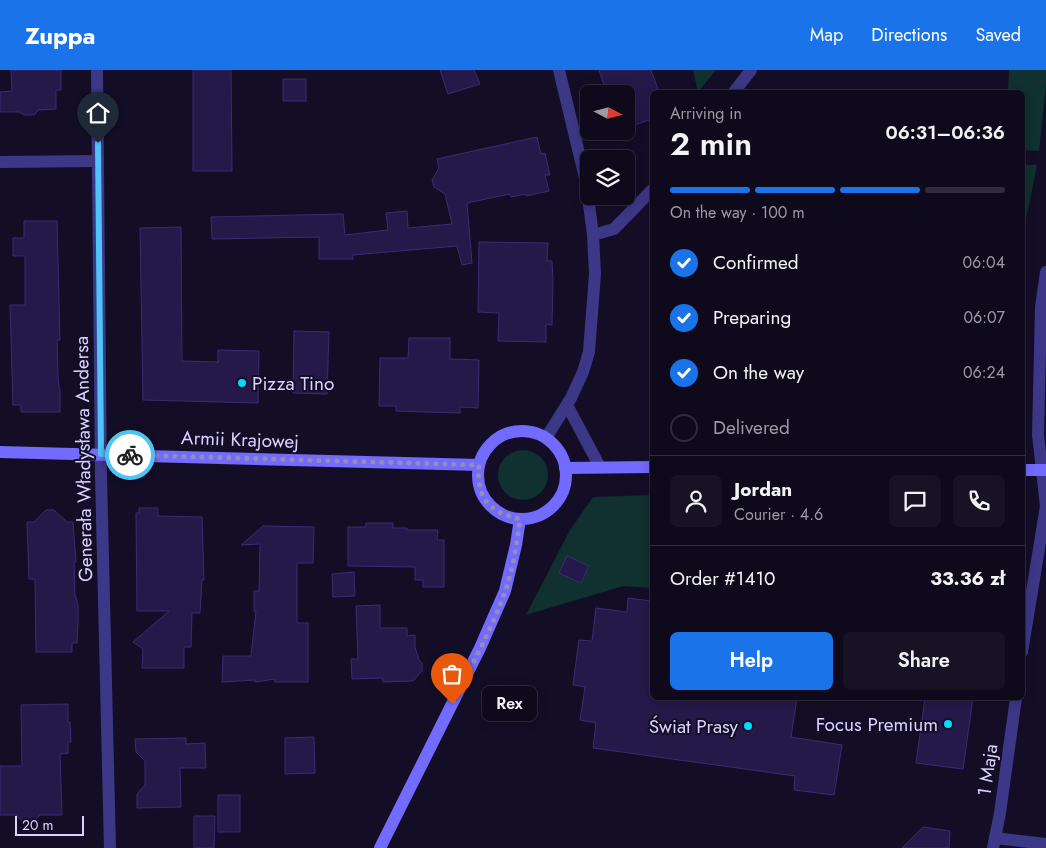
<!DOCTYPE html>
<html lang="en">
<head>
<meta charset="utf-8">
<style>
	:root { --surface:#0e0a1c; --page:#171325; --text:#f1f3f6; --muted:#9b9aa3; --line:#2e2b3b; --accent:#1a73e8 }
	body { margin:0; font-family:Jost,sans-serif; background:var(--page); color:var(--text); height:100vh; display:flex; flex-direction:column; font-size:19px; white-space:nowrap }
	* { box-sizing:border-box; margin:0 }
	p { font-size:16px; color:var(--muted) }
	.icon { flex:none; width:28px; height:28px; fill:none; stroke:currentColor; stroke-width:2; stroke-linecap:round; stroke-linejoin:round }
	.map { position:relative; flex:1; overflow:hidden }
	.sheet { position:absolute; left:650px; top:20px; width:375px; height:610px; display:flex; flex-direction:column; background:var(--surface); border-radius:8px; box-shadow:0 2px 12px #0003,0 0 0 1px var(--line) }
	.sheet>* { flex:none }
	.needle { width:32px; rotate:97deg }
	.controls { position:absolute; left:580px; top:15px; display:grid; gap:10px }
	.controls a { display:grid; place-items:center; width:55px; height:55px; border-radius:8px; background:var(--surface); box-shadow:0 2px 12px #0003,0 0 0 1px var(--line); font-size:25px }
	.scale { position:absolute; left:15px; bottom:12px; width:69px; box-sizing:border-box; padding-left:5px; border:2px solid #d9d3ff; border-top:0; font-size:14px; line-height:18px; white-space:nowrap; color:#d9d3ff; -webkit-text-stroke:4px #130e26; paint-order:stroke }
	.pin { position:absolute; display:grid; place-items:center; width:42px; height:42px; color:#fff; margin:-51px -21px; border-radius:50% 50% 50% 0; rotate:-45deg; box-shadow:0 0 5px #0007 }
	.pin .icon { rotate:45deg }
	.courier { position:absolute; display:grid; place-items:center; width:50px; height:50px; margin:-25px; border:4px solid #4fc3f7; border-radius:50%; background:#fff; color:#222; box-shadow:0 1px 6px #0007 }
	.bubble { position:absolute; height:35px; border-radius:8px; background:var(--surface); box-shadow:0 2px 12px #0003,0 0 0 1px var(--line); font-size:16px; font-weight:600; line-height:35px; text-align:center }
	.head em { font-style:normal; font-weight:600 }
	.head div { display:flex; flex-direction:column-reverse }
	.head { display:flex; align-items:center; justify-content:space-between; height:85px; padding:0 20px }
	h1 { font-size:32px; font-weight:600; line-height:38px }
	.bar { display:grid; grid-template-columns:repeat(4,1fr); gap:8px 5px; align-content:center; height:60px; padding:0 20px }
	.bar i { height:6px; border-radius:4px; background:var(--line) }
	.bar .active { background:var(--accent) }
	.bar p { grid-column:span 4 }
	.line { display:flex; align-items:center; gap:12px; padding:0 20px; border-top:1px solid var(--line) }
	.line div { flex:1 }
	.round { display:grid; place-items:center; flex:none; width:52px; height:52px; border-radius:8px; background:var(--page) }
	ol { padding:0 20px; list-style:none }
	li { display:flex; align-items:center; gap:15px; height:55px }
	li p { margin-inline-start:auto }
	li .icon { padding:5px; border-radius:50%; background:var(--accent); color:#fff; stroke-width:4 }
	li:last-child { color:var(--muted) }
	li i { width:28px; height:28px; border:2px solid var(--line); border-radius:50% }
	.cta { display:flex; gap:10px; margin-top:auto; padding:10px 20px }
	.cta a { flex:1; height:58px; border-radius:8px; background:var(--accent); color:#fff; font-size:20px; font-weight:600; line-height:58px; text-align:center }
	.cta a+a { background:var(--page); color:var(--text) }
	header { display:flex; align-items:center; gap:30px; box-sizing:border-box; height:70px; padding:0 25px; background:var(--accent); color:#fff }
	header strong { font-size:24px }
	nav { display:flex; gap:28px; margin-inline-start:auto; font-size:18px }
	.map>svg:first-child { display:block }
</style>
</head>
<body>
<header>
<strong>Zuppa</strong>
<nav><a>Map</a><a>Directions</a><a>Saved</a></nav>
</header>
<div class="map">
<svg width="1046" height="778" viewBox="0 0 1046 778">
	<rect width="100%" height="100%" fill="#130e26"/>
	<g fill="#113030">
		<path d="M693,0h23l-18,22z"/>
		<path d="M1009,0h37v16l-7,65 -16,-1 -1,-58h-14z"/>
		<path d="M1023,95h14l-14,69h-1z"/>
		<circle cx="523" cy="405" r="25"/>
		<path d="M652,425v93l-29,-2 -97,29 44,-85 23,-33z"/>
	</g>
	<g fill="#241948" stroke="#3c2b74">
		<path d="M11,0h50v20h-5v19l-17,1 -5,5h-10l-5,-3h-19v-20l12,-1z"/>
		<path d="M193,0h38l1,101h-39z"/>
		<path d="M440,0h34l6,14 -32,10z"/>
		<path d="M599,0h52l8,22h-7v27l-26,9v-34h-19z"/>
		<rect x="283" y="9" width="23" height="22"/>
		<path d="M537,67l4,17 4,-1 5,22h-5l4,16 -23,5v-2l-15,3 -1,-3 -43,9 5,60 -10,2 -5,-19 -105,9 1,4h-34v-22l-107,2 -1,-22 132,-3 2,21 43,-5 -2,-17 21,-2 1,17 44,-4 -7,-30 -11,-7 -2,-7 7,-12 -2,-9z"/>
		<path d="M24,151h33l3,119h-3l1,36 1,12 1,1v23h-39v-7h-8l-3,-100h15v-49h-12v-18h11z"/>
		<path d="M181,157l1,134 36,1v-12l41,1 -1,52 -115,-3 -3,-172z"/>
		<path d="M479,172l69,1 -1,18h5l1,20 -1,44 -6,-1v18l-48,-1 1,-28 -21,-1z"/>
		<path d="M294,261l35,1 -2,62 -34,-1z"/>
		<path d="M409,268h41v21l29,1 -1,48 -18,-1v6l-34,-1 -30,-1v-5h-17l1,-48h28z"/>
		<path d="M139,438h19v8l44,1 2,63h-2l-2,33h-8l-1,34h-7v21h-42l1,-19 -10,-7 36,-31h-32l-1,-98h3z"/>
		<path d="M46,440h8l13,12h6l3,40h-2l1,35h1l2,9v19l-1,18h-5v9h-36l-1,-73h-6l-2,-57h7z"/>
		<path d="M366,453h27v5h14v2h31l-1,10h7v47h-21v-7h-8v-13l-67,-1v-39h18z"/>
		<path d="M263,456l51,1 -1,36h-16v60h11v59h-33v-3l-20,3v-2l-33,2 1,-26h28l5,-45h-2v-20h5l1,-47 -19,1z"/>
		<path d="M567,486l22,10 -8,17 -22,-10z"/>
		<path d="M354,502l1,24 -22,1 -1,-23z"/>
		<path d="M628,528l24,3v97h145l-6,39 51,8 -8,50 -40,-5 1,-14 -202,-28 3,-25 -16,-3 5,-33 -12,-2 6,-45 13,1 4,-33 31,4z"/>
		<path d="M380,535v23h27v8l8,-1v12l4,13 3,3v8l-9,10 -30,1 -1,-4 -30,1 -1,-20h7l-2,-53z"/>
		<path d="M925,628h48l-10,71 -47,-6z"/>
		<path d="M68,634v18h2l1,20h-3v11l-8,1 2,61h-22l-6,6h-12l-6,-6h-16v-49h22l-1,-61z"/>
		<path d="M314,667l1,36 -30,1v-36z"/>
		<path d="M186,668v6l19,-1 1,25h-26l1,39 -44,1v-14l8,-9v-24l-9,-9 -1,-13z"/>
		<rect x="218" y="725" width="22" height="37"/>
		<path d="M194,746h21l-1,32h-20z"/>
		<path d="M923,757l27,4 -1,17h-47z"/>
	</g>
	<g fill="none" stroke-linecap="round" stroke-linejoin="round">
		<g stroke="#3d3787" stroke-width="12">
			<path d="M97,0l4,406 9,372"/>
			<path d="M734,22l17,-22"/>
			<path d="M0,92l98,-1"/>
			<path d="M593,165l21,-6 38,-39"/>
			<path d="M567,335l33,62"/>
			<path d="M546,368l25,-40 12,-26 6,-20 6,-78 -2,-39 -7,-53 -27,-112"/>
			<path d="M1022,582l24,-146 -8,-71 3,-128 5,-35"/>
			<path d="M995,768l51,6"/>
			<path d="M993,778l7,-35 16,-115"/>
		</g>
		<g stroke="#736aff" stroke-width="12">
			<circle cx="522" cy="405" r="44"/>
			<path d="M0,382l479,13"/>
			<path d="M565,398l87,-1"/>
			<path d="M1022,400h24"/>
			<path d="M380,778l100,-200 25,-57 11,-46 4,-26"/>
		</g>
	</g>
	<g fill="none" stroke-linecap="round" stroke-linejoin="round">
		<path stroke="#948eb3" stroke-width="5" stroke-dasharray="0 9" d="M130,385l349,10c-3,32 9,47 41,54 -3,24 -7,50 -15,73 -14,39 -35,76 -53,112"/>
		<path stroke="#4fc3f7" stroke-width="6" d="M98,73l3,311 29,1"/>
	</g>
	<g fill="#00dcfe" stroke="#130e26" stroke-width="2">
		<circle cx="242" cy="313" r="5"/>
		<circle cx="948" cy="654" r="5"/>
		<circle cx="748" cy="656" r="5"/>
	</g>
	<g text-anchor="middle" stroke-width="4" stroke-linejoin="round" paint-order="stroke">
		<g font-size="19" fill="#d9d3ff" stroke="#130e26" text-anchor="end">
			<text x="252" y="320" text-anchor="start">Pizza Tino</text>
			<text x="938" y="661">Focus Premium</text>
			<text x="738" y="663">Świat Prasy</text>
		</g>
		<g font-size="19" fill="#d9d3ff" stroke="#130e26">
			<text transform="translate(240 369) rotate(2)" y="7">Armii Krajowej</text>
			<text transform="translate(83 389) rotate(-91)" y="7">Generała Władysława Andersa</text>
			<text transform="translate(987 700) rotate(-82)" y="7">1 Maja</text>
		</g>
	</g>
</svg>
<div class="controls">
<a><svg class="needle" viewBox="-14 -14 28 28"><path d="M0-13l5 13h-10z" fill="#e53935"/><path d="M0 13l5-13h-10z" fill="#9b9aa3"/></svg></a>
<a><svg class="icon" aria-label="layers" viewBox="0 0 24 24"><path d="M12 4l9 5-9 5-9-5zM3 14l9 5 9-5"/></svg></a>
</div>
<div class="scale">20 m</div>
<div class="pin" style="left:452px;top:634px;background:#ea580c"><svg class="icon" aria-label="bag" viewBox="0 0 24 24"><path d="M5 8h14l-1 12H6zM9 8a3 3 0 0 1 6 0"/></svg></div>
<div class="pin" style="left:98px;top:73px;background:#1f2937"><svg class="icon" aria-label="home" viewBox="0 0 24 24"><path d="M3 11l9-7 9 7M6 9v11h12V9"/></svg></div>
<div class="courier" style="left:130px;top:385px"><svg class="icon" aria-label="bike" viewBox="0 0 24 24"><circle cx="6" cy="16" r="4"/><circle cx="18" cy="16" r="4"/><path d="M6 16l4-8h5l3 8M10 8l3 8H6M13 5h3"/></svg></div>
<div class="bubble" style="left:482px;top:616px;width:55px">Rex</div>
<section class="sheet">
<div class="head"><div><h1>2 min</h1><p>Arriving in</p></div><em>06:31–06:36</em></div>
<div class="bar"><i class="active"></i><i class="active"></i><i class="active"></i><i></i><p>On the way · 100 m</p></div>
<ol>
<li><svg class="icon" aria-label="check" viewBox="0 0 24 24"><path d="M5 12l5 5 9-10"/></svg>Confirmed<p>06:04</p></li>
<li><svg class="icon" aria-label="check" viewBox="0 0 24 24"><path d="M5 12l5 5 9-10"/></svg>Preparing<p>06:07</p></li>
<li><svg class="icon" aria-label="check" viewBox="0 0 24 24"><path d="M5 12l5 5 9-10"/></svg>On the way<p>06:24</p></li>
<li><i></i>Delivered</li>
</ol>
<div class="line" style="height:90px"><a class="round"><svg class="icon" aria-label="person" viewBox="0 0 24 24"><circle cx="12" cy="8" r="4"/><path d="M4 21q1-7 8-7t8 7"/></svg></a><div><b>Jordan</b><p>Courier · 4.6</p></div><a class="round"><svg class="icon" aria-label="chat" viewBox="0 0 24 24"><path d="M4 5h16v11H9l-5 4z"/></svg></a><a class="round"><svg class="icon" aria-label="phone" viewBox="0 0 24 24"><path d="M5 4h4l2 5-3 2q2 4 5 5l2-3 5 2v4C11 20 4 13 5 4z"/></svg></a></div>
<div class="line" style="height:65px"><div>Order #1410</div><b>33.36 zł</b></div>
<div class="cta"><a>Help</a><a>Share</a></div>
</section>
</div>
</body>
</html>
